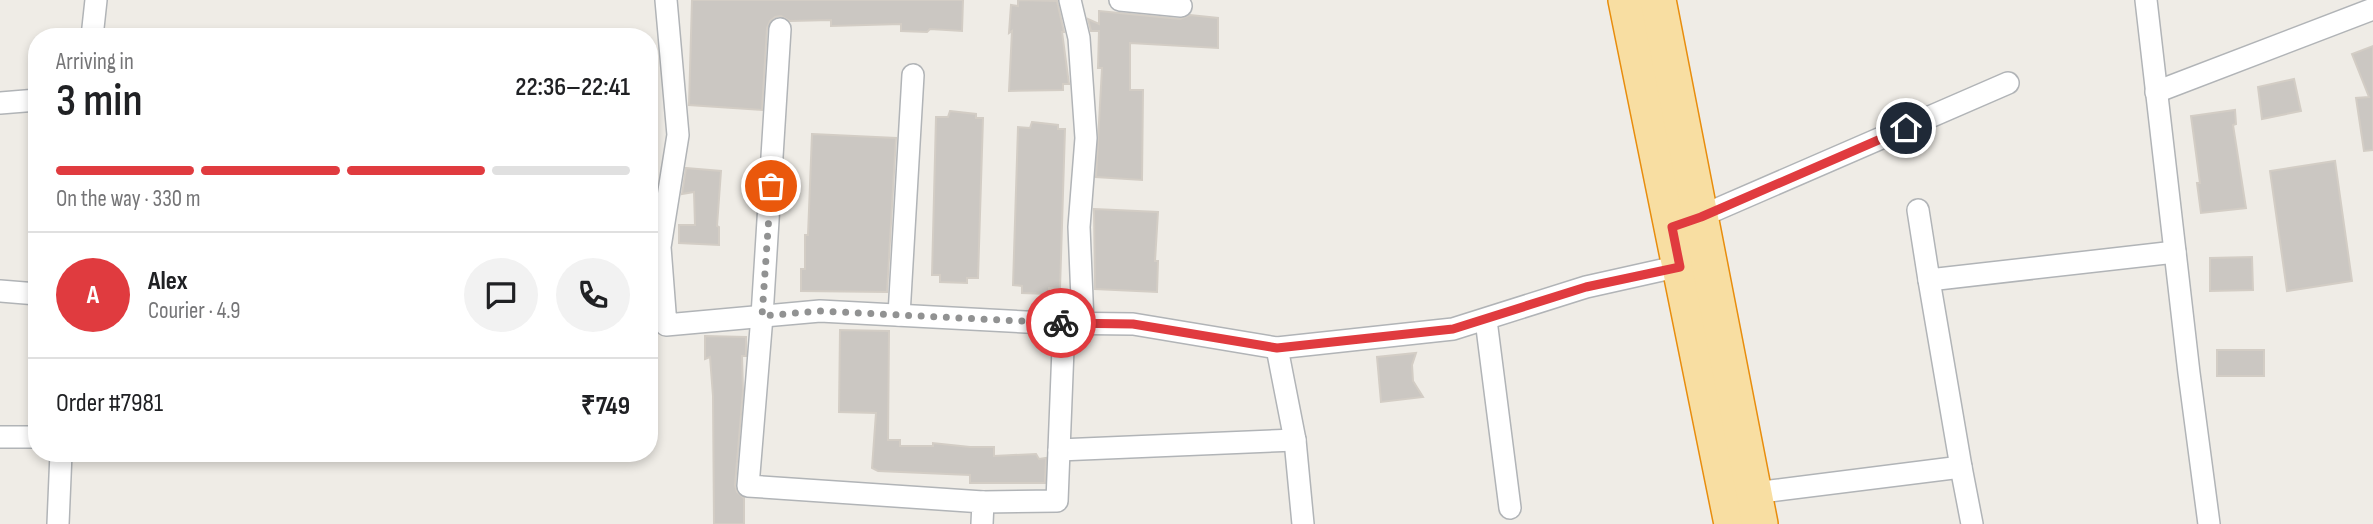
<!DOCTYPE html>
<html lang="en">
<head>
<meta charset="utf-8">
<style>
	:root { --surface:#fff; --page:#f2f2f2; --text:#202124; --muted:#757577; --line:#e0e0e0; --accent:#e03b3f }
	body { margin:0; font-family:"Sofia Sans Condensed",sans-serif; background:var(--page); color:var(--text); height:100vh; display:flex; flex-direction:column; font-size:26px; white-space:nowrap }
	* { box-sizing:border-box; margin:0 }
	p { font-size:23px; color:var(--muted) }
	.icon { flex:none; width:38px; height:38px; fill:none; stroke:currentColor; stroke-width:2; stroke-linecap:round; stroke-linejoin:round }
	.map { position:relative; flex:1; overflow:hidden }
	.drawer { position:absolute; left:28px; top:28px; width:630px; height:434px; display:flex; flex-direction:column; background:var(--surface); border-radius:28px; box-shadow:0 4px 10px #0003 }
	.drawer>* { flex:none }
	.pin { position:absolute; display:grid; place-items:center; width:60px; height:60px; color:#fff; margin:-30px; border:4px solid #fff; border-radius:50%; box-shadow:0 2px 7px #0007 }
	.courier { position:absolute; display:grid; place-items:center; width:70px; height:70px; margin:-35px; border:5px solid #e03b3f; border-radius:50%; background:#fff; color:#222; box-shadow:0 2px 9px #0007 }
	.overview em { font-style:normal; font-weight:600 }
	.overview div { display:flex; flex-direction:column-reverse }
	.overview { display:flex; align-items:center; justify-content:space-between; height:119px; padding:0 28px }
	h1 { font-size:46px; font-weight:600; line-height:52px }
	.bar { display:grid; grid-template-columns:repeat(4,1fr); gap:10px 7px; align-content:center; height:84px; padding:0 28px }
	.bar i { height:9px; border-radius:5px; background:var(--line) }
	.bar .active { background:var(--accent) }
	.bar p { grid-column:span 4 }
	.line { display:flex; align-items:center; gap:18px; padding:0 28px; border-top:2px solid var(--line) }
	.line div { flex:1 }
	.round { display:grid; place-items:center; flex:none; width:74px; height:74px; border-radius:37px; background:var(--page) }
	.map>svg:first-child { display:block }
</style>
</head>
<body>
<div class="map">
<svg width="2373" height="524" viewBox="0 0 2373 524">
	<rect width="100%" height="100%" fill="#efece6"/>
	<g fill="#cbc7c2" stroke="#d3cdc5" stroke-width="2">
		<path d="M692,0h271l-1,31 -32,-2 -3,3 -26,-1v-7l-70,2v-6l-41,1 -9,-5 -6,1 -5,4 -3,7 -5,82 -73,-5z"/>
		<path d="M1018,0l39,1 7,31h-2l7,52h-6v6l-54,1 3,-60 -3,2 2,-28 7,1z"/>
		<path d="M1099,11l81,8 10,-4 28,3v30l-88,-5v47h13l-1,90 -46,-3 6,-109h-4l1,-37h-8l-3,-12 11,5z"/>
		<path d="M2373,46v104l-9,1 -8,-53 13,-1 -17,-43z"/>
		<path d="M2294,79l7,32 -39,8 -4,-32z"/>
		<path d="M2235,110l1,14 -3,1 13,83 -45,5 -4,-30h3l-9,-67z"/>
		<path d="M950,111l26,3v4h7l-5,160h-11v5l-27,-1v-7h-8l4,-158h12z"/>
		<path d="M1032,122l26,3v4h7l-5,160 -11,-1v6l-27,-1v-7l-9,-1 5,-158 12,1z"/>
		<path d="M812,134l84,4 -9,154 -86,-1v-22h4v-34h3z"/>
		<path d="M2335,161l17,120 -65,10 -17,-120z"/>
		<path d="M686,168l35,3 -4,55 2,1v18l-40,-2v-18h16l-1,-33 -12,2z"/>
		<path d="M1094,209l64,3 -3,49h3l-1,31 -62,-3z"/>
		<path d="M2252,257l1,33 -43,1v-33z"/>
		<path d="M840,330l49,1 -1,109h12v6h33v-3l37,4h24v9l42,-2 3,5 7,-1 -1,25h-75v-8l-92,-4 -6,-3 4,-55 -37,-1z"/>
		<path d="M705,336l41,1v19h-4l1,35 -8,94 2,7 7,6v26h-30l-1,-128 -3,-39 -5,2z"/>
		<rect x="2217" y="350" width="47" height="26"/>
		<path d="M1416,353l-4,12 1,16 10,16 -42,5 -4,-45z"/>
	</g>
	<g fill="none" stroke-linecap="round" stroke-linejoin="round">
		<defs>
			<g id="minor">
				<path d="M666,0l12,135 -18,112 6,78 154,-14 225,12 88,1 144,24 176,-19 133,-42 103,-23"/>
				<path d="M1070,0l9,38 7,100 -7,89 4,96"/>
				<path d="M1120,0l61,6"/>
				<path d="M2146,0l43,373 20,151"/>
				<path d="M780,29l-18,287 -14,170 235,16 -1,22"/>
				<path d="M92,37l4,-37"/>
				<path d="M2156,92l217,-83"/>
				<path d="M0,103l37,-3"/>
				<path d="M1918,210l11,70 246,-28"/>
				<path d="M1690,221l318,-138"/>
				<path d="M1929,280l32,187"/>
				<path d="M0,291l37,3"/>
				<path d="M899,315l14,-240"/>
				<path d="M1486,320l24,188"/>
				<path d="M1277,348l18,92 8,84"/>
				<path d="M0,437h37"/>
				<path d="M1059,450l236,-10"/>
				<path d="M1754,493l207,-26 11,57"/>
				<path d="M983,502l74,-1 7,-178"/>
				<path d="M58,524l3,-71"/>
			</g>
			<g id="trunk">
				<path d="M1626,0l106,524"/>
				<path d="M1658,0l102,524"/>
			</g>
		</defs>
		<use href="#minor" stroke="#b1b4b7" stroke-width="24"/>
		<use href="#trunk" stroke="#e88d0d" stroke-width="38"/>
		<use href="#minor" stroke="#fff" stroke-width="21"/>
		<use href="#trunk" stroke="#f8dea2" stroke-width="35"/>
	</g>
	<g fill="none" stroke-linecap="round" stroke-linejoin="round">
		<path stroke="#919292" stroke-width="7" stroke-dasharray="0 12.6" d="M771,186l-9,130 58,-5 241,12"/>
		<path stroke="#e03b3f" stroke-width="9" d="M1061,323l72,1 144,24 176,-19 133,-42 94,-20 -8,-40 29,-10 205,-89"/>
	</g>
</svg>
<div class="pin" style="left:771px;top:186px;background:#ea580c"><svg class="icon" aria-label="bag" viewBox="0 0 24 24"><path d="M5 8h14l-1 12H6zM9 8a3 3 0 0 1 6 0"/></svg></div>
<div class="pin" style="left:1906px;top:128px;background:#1f2937"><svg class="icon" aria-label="home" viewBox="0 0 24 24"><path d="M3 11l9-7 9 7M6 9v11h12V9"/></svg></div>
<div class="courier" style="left:1061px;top:323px"><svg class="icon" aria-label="bike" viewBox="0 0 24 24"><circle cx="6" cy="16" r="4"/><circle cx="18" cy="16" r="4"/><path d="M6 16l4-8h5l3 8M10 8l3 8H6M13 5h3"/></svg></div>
<section class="drawer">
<div class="overview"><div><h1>3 min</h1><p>Arriving in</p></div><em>22:36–22:41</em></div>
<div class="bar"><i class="active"></i><i class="active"></i><i class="active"></i><i></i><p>On the way · 330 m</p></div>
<div class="line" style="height:126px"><b class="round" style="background:var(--accent);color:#fff">A</b><div><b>Alex</b><p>Courier · 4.9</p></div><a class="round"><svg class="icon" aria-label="chat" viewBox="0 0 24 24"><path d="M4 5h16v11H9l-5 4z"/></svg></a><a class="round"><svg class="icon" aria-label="phone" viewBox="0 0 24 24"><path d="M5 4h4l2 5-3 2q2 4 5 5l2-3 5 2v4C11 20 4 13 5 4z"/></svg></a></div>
<div class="line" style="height:91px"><div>Order #7981</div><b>₹749</b></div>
</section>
</div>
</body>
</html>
